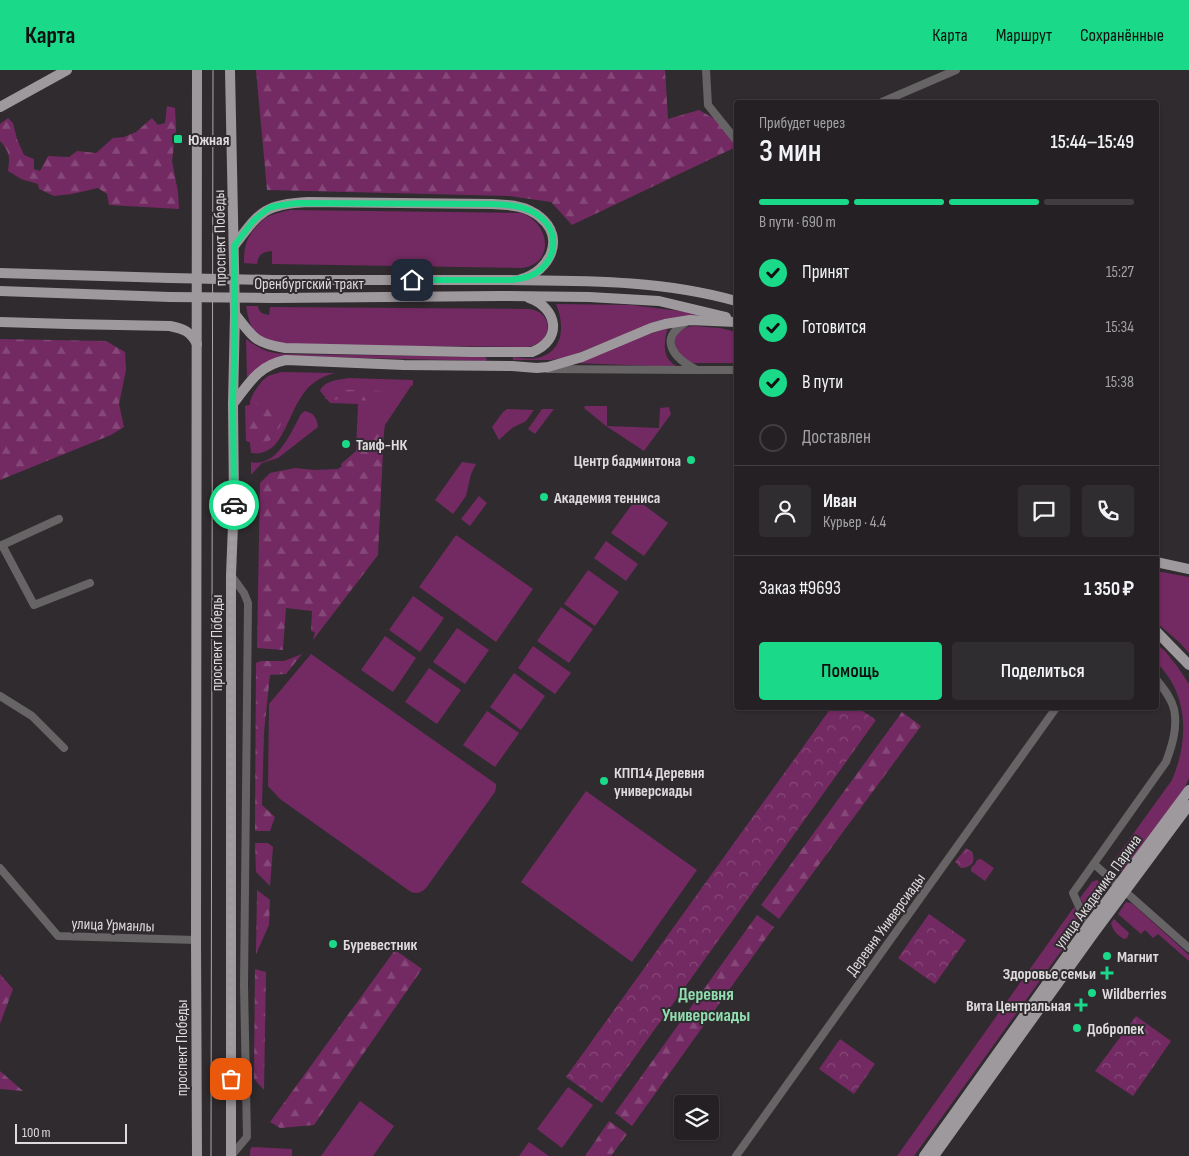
<!DOCTYPE html>
<html lang="ru">
<head>
<meta charset="utf-8">
<style>
	:root { --surface:#242023; --page:#302d30; --text:#f1f3f6; --muted:#a3a3a6; --line:#413e41; --accent:#1ad988 }
	body { margin:0; font-family:"Sofia Sans Condensed",sans-serif; background:var(--page); color:var(--text); height:100vh; display:flex; flex-direction:column; font-size:19px; white-space:nowrap }
	* { box-sizing:border-box; margin:0 }
	p { font-size:16px; color:var(--muted) }
	.icon { flex:none; width:28px; height:28px; fill:none; stroke:currentColor; stroke-width:2; stroke-linecap:round; stroke-linejoin:round }
	.map { position:relative; flex:1; overflow:hidden }
	.side { position:absolute; left:734px; top:30px; width:425px; height:610px; display:flex; flex-direction:column; background:var(--surface); border-radius:5px; box-shadow:0 1px 4px #0004,0 0 0 1px var(--line) }
	.side>* { flex:none }
	.fabs { position:absolute; left:674px; top:1025px; display:grid; gap:10px }
	.fabs a { display:grid; place-items:center; width:45px; height:45px; border-radius:5px; background:var(--surface); box-shadow:0 1px 4px #0004,0 0 0 1px var(--line); font-size:25px }
	.scale { position:absolute; left:15px; bottom:12px; width:112px; box-sizing:border-box; padding-left:5px; border:2px solid #dedbdd; border-top:0; font-size:14px; line-height:18px; white-space:nowrap; color:#dedbdd; -webkit-text-stroke:4px #302b2f; paint-order:stroke }
	.pin { position:absolute; display:grid; place-items:center; width:42px; height:42px; color:#fff; margin:-21px; border-radius:10px; box-shadow:0 2px 8px #0006 }
	.courier { position:absolute; display:grid; place-items:center; width:50px; height:50px; margin:-25px; border:4px solid #1ad988; border-radius:50%; background:#fff; color:#222; box-shadow:0 1px 6px #0007 }
	.headline em { font-style:normal; font-weight:600 }
	.headline div { display:flex; flex-direction:column-reverse }
	.headline { display:flex; align-items:center; justify-content:space-between; height:85px; padding:0 25px }
	h1 { font-size:32px; font-weight:600; line-height:38px }
	.bar { display:grid; grid-template-columns:repeat(4,1fr); gap:8px 5px; align-content:center; height:60px; padding:0 25px }
	.bar i { height:6px; border-radius:4px; background:var(--line) }
	.bar .active { background:var(--accent) }
	.bar p { grid-column:span 4 }
	.line { display:flex; align-items:center; gap:12px; padding:0 25px; border-top:1px solid var(--line) }
	.line div { flex:1 }
	.round { display:grid; place-items:center; flex:none; width:52px; height:52px; border-radius:5px; background:var(--page) }
	ol { padding:0 25px; list-style:none }
	li { display:flex; align-items:center; gap:15px; height:55px }
	li p { margin-inline-start:auto }
	li .icon { padding:5px; border-radius:50%; background:var(--accent); color:#111; stroke-width:4 }
	li:last-child { color:var(--muted) }
	li i { width:28px; height:28px; border:2px solid var(--line); border-radius:50% }
	.action { display:flex; gap:10px; margin-top:auto; padding:10px 25px }
	.action a { flex:1; height:58px; border-radius:5px; background:var(--accent); color:#111; font-size:20px; font-weight:600; line-height:58px; text-align:center }
	.action a+a { background:var(--page); color:var(--text) }
	header { display:flex; align-items:center; gap:30px; box-sizing:border-box; height:70px; padding:0 25px; background:var(--accent); color:#111 }
	header strong { font-size:24px }
	nav { display:flex; gap:28px; margin-inline-start:auto; font-size:18px }
	.map>svg:first-child { display:block }
</style>
</head>
<body>
<header>
<strong>Карта</strong>
<nav><a>Карта</a><a>Маршрут</a><a>Сохранённые</a></nav>
</header>
<div class="map">
<svg width="1189" height="1086" viewBox="0 0 1189 1086">
	<defs>
		<pattern id="forest-firs" width="22" height="20" patternUnits="userSpaceOnUse" patternTransform="scale(1.25)"><rect width="22" height="20" fill="#732a62"/><path d="M5 1l3.5 6h-7zM16 11l3.5 6h-7z" fill="#864878"/></pattern>
		<pattern id="park-crowns" width="20" height="18" patternUnits="userSpaceOnUse" patternTransform="scale(1.25)"><rect width="20" height="18" fill="#732a62"/><path d="M2 6a3 3 0 1 1 6 0M12 15a3 3 0 1 1 6 0" fill="none" stroke="#864878"/></pattern>
	</defs>
	<rect width="100%" height="100%" fill="#302b2f"/>
	<g fill="#732a62">
		<path d="M290,140l231,3c30,10 34,52 0,55l-249,-4v-13c-9,1 -14,3 -15,13l-13,-1c0,-17 2,-26 15,-39 1,-1 3,-4 5,-5 7,-5 18,-7 26,-9z"/>
		<path d="M556,234l75,1 73,9 -40,5 -96,38 -17,3h-38v-3c9,1 19,3 28,0 24,-8 23,-34 15,-53z"/>
		<path d="M246,236h12c1,7 5,8 11,9l1,-8 259,2c26,3 24,34 -1,38l-253,-2c-21,-10 -25,-15 -29,-39z"/>
		<path d="M693,256l27,2 16,4v31h-43l-5,-1 -13,-10c-2,-15 2,-24 18,-26z"/>
		<path d="M668,258c-5,14 -6,33 11,39l-105,-4 66,-26z"/>
		<path d="M246,269c14,10 21,14 39,15l200,3 2,2 -1,2 -201,-5c-19,5 -24,9 -38,22z"/>
		<path d="M281,302l54,1c-12,3 -21,8 -29,17 -13,16 -17,35 -28,51 -6,9 -16,14 -27,12l-2,-20 1,-32 4,-9 8,-11 6,-5z"/>
		<path d="M349,308l64,2v5l-2,1 -26,39 -1,8 -14,2 -3,15 -25,17 -1,-3 15,-13 2,-47 -28,-1 -10,-12c5,-11 18,-11 29,-13z"/>
		<path d="M585,336h22v20l52,2 1,-20 9,-1 2,7 -27,37 -38,-25 -22,-18z"/>
		<path d="M507,339l27,1 -8,11 -14,7 -13,12 -7,-13 11,-15z"/>
		<path d="M542,339h12l-19,25 -7,-5z"/>
		<path d="M305,341c9,2 12,7 13,16l-40,31 -16,5 -11,12v-13c26,6 40,-30 50,-48z"/>
		<path d="M462,392l14,2 -5,10 -5,22 -13,18 -18,-14z"/>
		<path d="M479,426l8,7 -17,23 -9,-7z"/>
		<path d="M636,429l32,24 -24,33 -33,-23z"/>
		<path d="M456,465l77,54 -37,53 -77,-55z"/>
		<path d="M606,471l32,23 -12,17 -32,-23z"/>
		<path d="M588,500l31,22 -24,34 -31,-22z"/>
		<path d="M1156,501l33,6v76l-9,-10 -24,-21z"/>
		<path d="M413,526l31,22 -24,34 -31,-22z"/>
		<path d="M561,537l32,22 -24,34 -32,-22z"/>
		<path d="M457,558l32,22 -24,34 -32,-22z"/>
		<path d="M385,566l31,22 -23,34 -32,-22z"/>
		<path d="M1156,574l9,7 12,15 12,18v94l-5,11 -61,82 -3,1 -7,-5v-5l59,-82c17,-40 17,-86 -16,-118z"/>
		<path d="M533,576l38,27 -16,21 -37,-26z"/>
		<path d="M311,584l185,130v3l-1,5 -69,96c-5,5 -9,6 -15,4l-131,-93 -12,-13 1,-82z"/>
		<path d="M429,598l32,22 -24,34 -32,-22z"/>
		<path d="M514,603l31,23 -24,34 -31,-23z"/>
		<path d="M487,641l32,22 -24,34 -32,-22z"/>
		<path d="M586,721l111,79 -65,92 -111,-80z"/>
		<path d="M981,789l13,9 -9,13 -14,-10v-3l4,-4 2,-4z"/>
		<path d="M1097,810l8,7v5l-16,22 -9,-16 12,-16z"/>
		<path d="M1126,832l5,1 4,3 54,49v6l-31,-27 -5,4 -8,-8 -4,4 -23,-20z"/>
		<path d="M1074,837l8,15 -168,234h-17z"/>
		<path d="M1114,849l15,14 -2,5 -3,1c-7,-4 -11,-8 -13,-16z"/>
		<path d="M568,1017l25,18 -31,43 -25,-19z"/>
		<path d="M360,1031l34,25 -21,30h-52z"/>
		<path d="M529,1072l20,14h-30z"/>
		<path d="M252,1077l40,2v7h-42v-6z"/>
	</g>
	<g fill="url(#forest-firs)">
		<path d="M256,0h409l3,49 31,-9 37,21v16l-164,78 -21,-23 -42,-6 -242,-6z"/>
		<path d="M167,36l8,2 1,22 -4,31 6,31 1,17 -70,-4 -2,-11 -9,-6 -26,6 -18,2 -15,-7 -1,-5 -17,-5 -13,-8c2,-14 2,-19 -8,-30v-17l8,-6 5,5 4,16 7,16 10,4v10l6,2 8,-15 21,1 8,-6 19,2 17,-15 11,-1 12,-5 16,-14 6,7 7,-2z"/>
		<path d="M0,269l106,2 19,11 1,18 -7,34 5,23 -13,8 -111,45z"/>
		<path d="M327,319l55,2 -1,10 -56,-2z"/>
		<path d="M258,333l18,8 5,13 -6,13 -15,9 -14,-5 -1,-35z"/>
		<path d="M384,361l-6,124 -65,85 2,-8 -4,-1 1,-20 -26,-3 -3,42 -26,-2 3,-165 10,-10 25,-5 19,2 24,-1 28,-20 3,-15z"/>
		<path d="M302,584l-16,20 -16,1 -6,57 -2,73 13,12 -5,14h-15l1,-168 5,-2h23z"/>
		<path d="M902,642l19,14 -142,193 -18,-14z"/>
		<path d="M255,773h13l5,4 -3,39 -14,-14z"/>
		<path d="M257,820l13,10 -1,25 -13,29z"/>
		<path d="M757,845l17,12 -142,199 -17,-13z"/>
		<path d="M395,880l27,19 -108,156 -34,3 -10,-6z"/>
		<path d="M255,899l11,3 -2,118 -10,-11z"/>
		<path d="M0,904l13,15 -13,35z"/>
		<path d="M0,1001l23,20 -23,-2z"/>
		<path d="M609,1051l18,13 -16,22h-26z"/>
	</g>
	<g fill="url(#park-crowns)">
		<path d="M831,638h27l18,12 -274,383 -36,-26z"/>
		<path d="M966,778l6,4c4,10 0,15 -11,16l-6,-6z"/>
		<path d="M929,844l37,26 -31,44 -37,-26z"/>
		<path d="M1136,946l35,25 -38,55 -38,-25z"/>
		<path d="M840,969l35,25 -21,30 -35,-25z"/>
	</g>
	<g fill="none" stroke-linecap="round" stroke-linejoin="round">
		<g stroke="#666465" stroke-width="8">
			<path d="M706,0l2,35 28,35"/>
			<path d="M882,32l74,-32"/>
			<path d="M685,253c-28,17 -10,36 12,47"/>
			<path d="M548,299l140,1h48"/>
			<path d="M2,475l32,60 56,-22"/>
			<path d="M0,476l59,-27"/>
			<path d="M231,505l13,18 4,10 -4,382 3,152 -16,19"/>
			<path d="M0,626l32,20 32,32"/>
			<path d="M1094,794l95,84"/>
			<path d="M0,798l58,68 138,4"/>
			<path d="M1088,856l-15,-33 93,-131c6,-16 12,-35 8,-53 -3,-12 -11,-21 -18,-30"/>
			<path d="M736,1086l320,-448"/>
		</g>
		<g stroke="#9e999d" stroke-width="10">
			<path d="M197,0l-1,870 1,216"/>
			<path d="M230,0l5,244 -2,90 1,96 -3,75v581"/>
			<path d="M0,37l67,-37"/>
			<path d="M234,176c25,-33 29,-42 74,-44l184,2c17,1 34,1 48,13 26,21 10,54 -19,62"/>
			<path d="M0,203l170,5"/>
			<path d="M274,210c75,0 150,0 225,0 80,1 159,-1 237,21"/>
			<path d="M0,221l170,6"/>
			<path d="M274,228l225,-2 90,1 70,4 67,16"/>
			<path d="M235,244c18,23 19,29 50,34l186,4h61c31,-12 26,-44 -3,-54"/>
			<path d="M0,252l68,2 102,2c14,3 20,5 27,18"/>
			<path d="M233,334c16,-21 26,-39 53,-44l118,5 108,1 25,2 11,-1 34,-10 69,-29 14,-4 25,-4 46,2"/>
			<path d="M1156,492l33,7"/>
			<path d="M1156,561l33,34"/>
			<path d="M924,1086l164,-230 101,-136"/>
			<path d="M934,1086l160,-223 95,-128"/>
		</g>
		<path stroke="#aca8ab" stroke-width="1" d="M211,1086l2,-1086"/>
		<g stroke="#9e999d" stroke-width="10">
			<path d="M170,208l104,2"/>
			<path d="M170,227l104,1"/>
		</g>
	</g>
	<g fill="none" stroke-linecap="round" stroke-linejoin="round">
		<path stroke="#a19da0" stroke-width="5" stroke-dasharray="0 9" d="M231,1009v-504l3,-70"/>
		<path stroke="#1ad988" stroke-width="6" d="M234,435l-1,-101 2,-90 -1,-68 19,-25 7,-6 9,-7 7,-2 21,-3 195,1c14,1 29,1 41,8 26,15 27,44 3,61 -8,5 -17,6 -26,7h-98"/>
	</g>
	<g fill="#1ad988" stroke="#302b2f" stroke-width="2">
		<rect x="173" y="64" width="10" height="10" rx="2.5"/>
		<circle cx="346" cy="374" r="5"/>
		<circle cx="691" cy="390" r="5"/>
		<circle cx="544" cy="427" r="5"/>
		<circle cx="604" cy="711" r="5"/>
		<circle cx="333" cy="874" r="5"/>
		<circle cx="1107" cy="886" r="5"/>
		<path d="M1104.5 895.5h5v5h5v5h-5v5h-5v-5h-5v-5h5z"/>
		<circle cx="1092" cy="923" r="5"/>
		<path d="M1078.5 927.5h5v5h5v5h-5v5h-5v-5h-5v-5h5z"/>
		<circle cx="1077" cy="958" r="5"/>
	</g>
	<g text-anchor="middle" stroke-width="4" stroke-linejoin="round" paint-order="stroke">
		<g font-size="16" font-weight="bold" fill="#dedbdd" stroke="#302b2f" text-anchor="start">
			<text x="188" y="75">Южная</text>
			<text x="356" y="380">Таиф-НК</text>
			<text x="681" y="396" text-anchor="end">Центр бадминтона</text>
			<text x="554" y="433">Академия тенниса</text>
			<text x="614" y="708">КПП14 Деревня<tspan x="614" dy="18">универсиады</tspan></text>
			<text x="343" y="880">Буревестник</text>
			<text x="1117" y="892">Магнит</text>
			<text x="1096" y="909" text-anchor="end">Здоровье семьи</text>
			<text x="1102" y="929">Wildberries</text>
			<text x="1071" y="941" text-anchor="end">Вита Центральная</text>
			<text x="1087" y="964">Добропек</text>
		</g>
		<g font-size="16" fill="#dedbdd" stroke="#302b2f">
			<text transform="translate(219 168) rotate(-91)" y="6">проспект Победы</text>
			<text x="309" y="219">Оренбургский тракт</text>
			<text transform="translate(216 573) rotate(-90)" y="6">проспект Победы</text>
			<text transform="translate(1097 821) rotate(-54)" y="6">улица Академика Парина</text>
			<text transform="translate(113 854) rotate(2)" y="6">улица Урманлы</text>
			<text transform="translate(885 854) rotate(-54)" y="6">Деревня Универсиады</text>
			<text transform="translate(181 978) rotate(-90)" y="6">проспект Победы</text>
		</g>
		<g font-size="18" font-weight="bold" fill="#90ddaf" stroke="#302b2f">
			<text x="706" y="930">Деревня<tspan x="706" dy="21">Универсиады</tspan></text>
		</g>
	</g>
</svg>
<div class="fabs">
<a><svg class="icon" aria-label="layers" viewBox="0 0 24 24"><path d="M12 4l9 5-9 5-9-5zM3 14l9 5 9-5"/></svg></a>
</div>
<div class="scale">100 m</div>
<div class="pin" style="left:231px;top:1009px;background:#ea580c"><svg class="icon" aria-label="bag" viewBox="0 0 24 24"><path d="M5 8h14l-1 12H6zM9 8a3 3 0 0 1 6 0"/></svg></div>
<div class="pin" style="left:412px;top:210px;background:#1f2937"><svg class="icon" aria-label="home" viewBox="0 0 24 24"><path d="M3 11l9-7 9 7M6 9v11h12V9"/></svg></div>
<div class="courier" style="left:234px;top:435px"><svg class="icon" aria-label="car" viewBox="0 0 24 24"><path d="M5 17H2v-5l4-1 3-4h7l3 4 3 1v5h-3M9 17h6M6 11h13"/><circle cx="7" cy="17" r="2"/><circle cx="17" cy="17" r="2"/></svg></div>
<section class="side">
<div class="headline"><div><h1>3 мин</h1><p>Прибудет через</p></div><em>15:44–15:49</em></div>
<div class="bar"><i class="active"></i><i class="active"></i><i class="active"></i><i></i><p>В пути · 690 m</p></div>
<ol>
<li><svg class="icon" aria-label="check" viewBox="0 0 24 24"><path d="M5 12l5 5 9-10"/></svg>Принят<p>15:27</p></li>
<li><svg class="icon" aria-label="check" viewBox="0 0 24 24"><path d="M5 12l5 5 9-10"/></svg>Готовится<p>15:34</p></li>
<li><svg class="icon" aria-label="check" viewBox="0 0 24 24"><path d="M5 12l5 5 9-10"/></svg>В пути<p>15:38</p></li>
<li><i></i>Доставлен</li>
</ol>
<div class="line" style="height:90px"><a class="round"><svg class="icon" aria-label="person" viewBox="0 0 24 24"><circle cx="12" cy="8" r="4"/><path d="M4 21q1-7 8-7t8 7"/></svg></a><div><b>Иван</b><p>Курьер · 4.4</p></div><a class="round"><svg class="icon" aria-label="chat" viewBox="0 0 24 24"><path d="M4 5h16v11H9l-5 4z"/></svg></a><a class="round"><svg class="icon" aria-label="phone" viewBox="0 0 24 24"><path d="M5 4h4l2 5-3 2q2 4 5 5l2-3 5 2v4C11 20 4 13 5 4z"/></svg></a></div>
<div class="line" style="height:65px"><div>Заказ #9693</div><b>1 350 ₽</b></div>
<div class="action"><a>Помощь</a><a>Поделиться</a></div>
</section>
</div>
</body>
</html>
